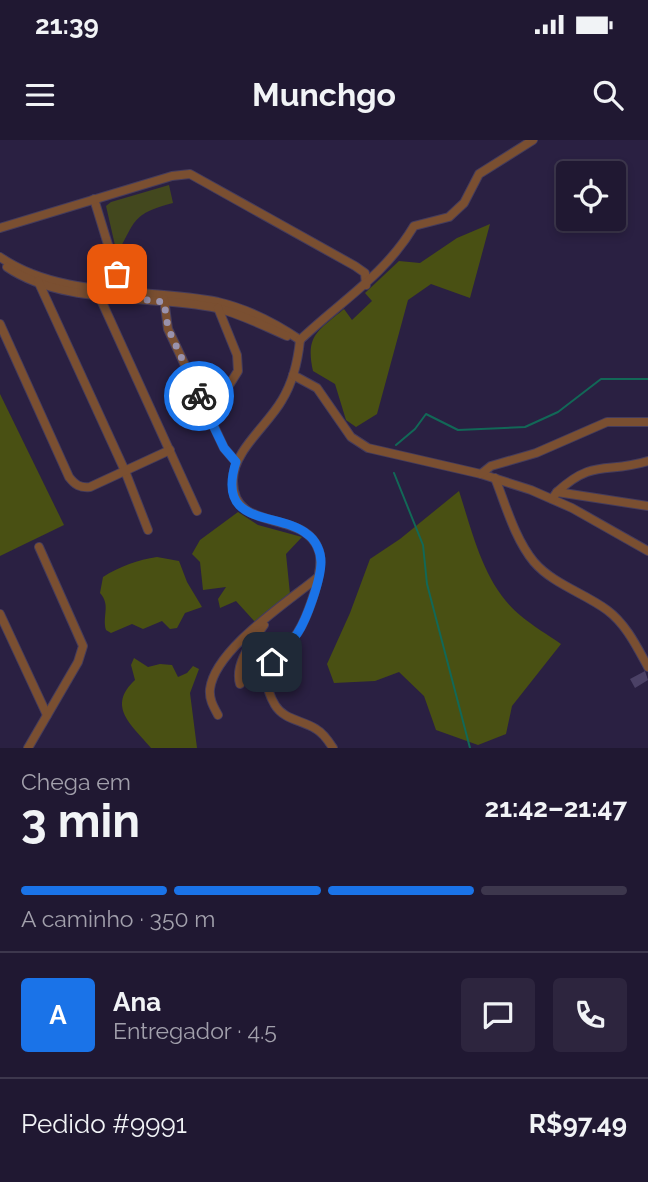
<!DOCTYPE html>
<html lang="pt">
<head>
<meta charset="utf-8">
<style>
	:root { --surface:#201832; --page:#2d253e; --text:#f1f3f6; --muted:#a2a0ac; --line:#3d374d; --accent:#1a73e8 }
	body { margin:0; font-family:Raleway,sans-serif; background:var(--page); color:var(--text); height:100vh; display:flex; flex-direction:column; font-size:26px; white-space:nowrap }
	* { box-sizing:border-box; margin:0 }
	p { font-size:23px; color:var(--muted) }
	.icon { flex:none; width:38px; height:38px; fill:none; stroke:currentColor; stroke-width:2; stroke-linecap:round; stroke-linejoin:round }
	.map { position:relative; height:608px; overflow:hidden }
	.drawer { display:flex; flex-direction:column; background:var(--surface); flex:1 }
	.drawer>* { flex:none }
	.controls { position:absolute; left:556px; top:21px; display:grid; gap:14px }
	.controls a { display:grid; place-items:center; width:70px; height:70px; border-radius:7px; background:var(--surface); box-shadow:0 4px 10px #0003,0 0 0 2px var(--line); font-size:35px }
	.pin { position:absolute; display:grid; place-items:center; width:60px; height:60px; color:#fff; margin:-30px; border-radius:14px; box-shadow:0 4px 10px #0006 }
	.courier { position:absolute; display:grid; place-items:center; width:70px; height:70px; margin:-35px; border:5px solid #1a73e8; border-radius:50%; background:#fff; color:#222; box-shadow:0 2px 9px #0007 }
	.head em { font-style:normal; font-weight:700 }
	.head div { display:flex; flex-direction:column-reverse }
	.head { display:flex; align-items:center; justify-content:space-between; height:119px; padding:0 21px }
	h1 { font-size:46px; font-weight:700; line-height:52px }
	.bar { display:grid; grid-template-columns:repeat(4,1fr); gap:10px 7px; align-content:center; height:84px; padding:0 21px }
	.bar i { height:9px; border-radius:5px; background:var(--line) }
	.bar .on { background:var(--accent) }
	.bar p { grid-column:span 4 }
	.line { display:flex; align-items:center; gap:18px; padding:0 21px; border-top:2px solid var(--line) }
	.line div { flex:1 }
	.round { display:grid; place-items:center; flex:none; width:74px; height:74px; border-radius:7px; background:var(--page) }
	.status { display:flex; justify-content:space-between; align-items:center; height:49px; padding:0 35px; background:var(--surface); direction:ltr }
	.status svg { height:19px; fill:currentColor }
	header { display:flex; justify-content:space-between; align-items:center; height:91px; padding:0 21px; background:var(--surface); font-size:32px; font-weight:700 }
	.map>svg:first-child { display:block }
</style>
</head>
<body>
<div class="status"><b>21:39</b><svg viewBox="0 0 49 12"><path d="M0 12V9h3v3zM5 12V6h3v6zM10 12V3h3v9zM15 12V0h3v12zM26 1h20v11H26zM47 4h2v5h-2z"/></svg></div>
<header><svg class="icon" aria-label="menu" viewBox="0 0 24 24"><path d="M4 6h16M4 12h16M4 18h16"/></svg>Munchgo<svg class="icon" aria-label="search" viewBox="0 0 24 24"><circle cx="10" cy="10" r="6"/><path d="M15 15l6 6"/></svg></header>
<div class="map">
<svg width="648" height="608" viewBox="0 0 648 608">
	<rect width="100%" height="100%" fill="#2a2042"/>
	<path fill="#43481e" d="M169,45l4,18c-42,11 -37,18 -56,51l-11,-48 5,-4z"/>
	<g fill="#495013">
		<path d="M490,84l-20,74 -39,-14 -23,16 -31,114 -21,13 -10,-7 -11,-36 -22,-13c-8,-36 5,-40 31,-62l8,11 20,-19 -7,-8 34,-32 21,2 37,-25z"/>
		<path d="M0,254l64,131 -64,31z"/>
		<path d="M459,351c14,43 25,95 62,125 12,10 27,19 40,28l-49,62 -6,28 -28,11 -42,-15 -12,-34 -25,-24 -24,9 -41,2 -7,-19 23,-51 20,-54 30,-20z"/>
		<path d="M238,372l20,13 44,12 -16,17 4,40 -35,28 -19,-21 -16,7 -2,-9 8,-12 -23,3 -3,-28 -8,-8 8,-14z"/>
		<path d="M157,417l22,4 8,21 15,25 -17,6 -8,15 -7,1 -8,-8 -19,8 -11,-5 -21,9 -5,-3c-4,-14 5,-25 -6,-37l3,-16c17,-11 35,-17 54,-20z"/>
		<path d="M134,518l14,9 12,-3 12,1 6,12 9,-4 6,-7 6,3 -9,24 7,55h-46c-19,-23 -45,-41 -16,-68l-4,-15z"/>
	</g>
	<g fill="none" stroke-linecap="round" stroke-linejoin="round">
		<g stroke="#126857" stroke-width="2">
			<path d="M396,305l19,-16 11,-15 32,16 67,-3 33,-15 43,-33h47"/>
			<path d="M394,333l29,72 4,39 43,164"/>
		</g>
	</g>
	<path fill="#4b4166" d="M645,531l3,9 -13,8 -5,-9z"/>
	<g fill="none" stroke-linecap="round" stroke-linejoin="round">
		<defs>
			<g id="minor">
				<path d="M94,59l23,75 2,8 -2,8"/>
				<path d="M0,88l172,-52 18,-2 165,92 10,7 1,12"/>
				<path d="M0,117c60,42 149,31 218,45 30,7 57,21 82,38"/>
				<path d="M7,127c57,39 144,27 210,41 24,6 47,18 70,28"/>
				<path d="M38,141l87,190 23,59"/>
				<path d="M100,151l1,9 96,211"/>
				<path d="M164,159l4,30 56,119 12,14"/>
				<path d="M0,184l69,153c6,8 11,11 21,10l80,-37"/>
				<path d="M300,200c-2,20 -7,42 -18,60 -14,25 -49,51 -49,80 -1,55 73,28 86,71 6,18 -11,65 -21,81 -18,26 -44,37 -23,73 9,15 27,15 41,24 7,4 12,11 17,19"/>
				<path d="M300,200c41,-39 85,-65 114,-114l35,-9 15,-14 15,-29 54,-34"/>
				<path d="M293,235l24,13 34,49 17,11 113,26 50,16 41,18 76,43"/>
				<path d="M206,271l15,-13 17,-27 -1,-16 -19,-47"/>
				<path d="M481,334l10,-8 45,-13 71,-31h41"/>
				<path d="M495,338c11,28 20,61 39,84 19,22 50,31 73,48 19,14 30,37 41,57"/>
				<path d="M557,352c37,-34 49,-18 91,-31"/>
				<path d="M552,359l5,-7 91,14"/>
				<path d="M0,474l47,101"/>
				<path d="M240,544c-6,-21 13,-43 24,-59"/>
				<path d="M218,575c-5,-9 -9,-16 -8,-26 5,-40 78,-87 108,-112"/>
				<path d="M28,608l50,-86 5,-16 -44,-99"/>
			</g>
		</defs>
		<use href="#minor" stroke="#453c5c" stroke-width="10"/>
		<use href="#minor" stroke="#7a4f31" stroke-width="8"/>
	</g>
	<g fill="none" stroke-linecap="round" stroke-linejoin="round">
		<path stroke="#9992ad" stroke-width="7" stroke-dasharray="0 12.6" d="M117,134l2,8 -2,8 -18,-2 1,6 64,8 4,26 31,68"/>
		<path stroke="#1a73e8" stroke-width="9" d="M199,256l25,52 12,14c-21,66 43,49 71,72 9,6 14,18 14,28 0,17 -14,57 -24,72 -7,10 -17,19 -25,28"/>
	</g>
</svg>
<div class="controls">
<a><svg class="icon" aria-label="locate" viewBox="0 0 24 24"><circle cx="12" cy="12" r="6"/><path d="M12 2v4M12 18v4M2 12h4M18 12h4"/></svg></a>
</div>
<div class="pin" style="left:117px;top:134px;background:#ea580c"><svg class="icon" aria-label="bag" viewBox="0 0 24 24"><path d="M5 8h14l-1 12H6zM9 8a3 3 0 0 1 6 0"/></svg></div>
<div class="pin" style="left:272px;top:522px;background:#1f2937"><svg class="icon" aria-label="home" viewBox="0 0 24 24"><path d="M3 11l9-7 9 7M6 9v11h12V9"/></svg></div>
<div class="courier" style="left:199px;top:256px"><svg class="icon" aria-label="bike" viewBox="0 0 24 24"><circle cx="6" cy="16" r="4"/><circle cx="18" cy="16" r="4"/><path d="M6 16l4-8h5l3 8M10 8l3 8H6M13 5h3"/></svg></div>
</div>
<section class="drawer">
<div class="head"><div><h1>3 min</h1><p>Chega em</p></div><em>21:42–21:47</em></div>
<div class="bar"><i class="on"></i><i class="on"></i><i class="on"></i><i></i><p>A caminho · 350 m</p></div>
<div class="line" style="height:126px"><b class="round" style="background:var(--accent);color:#fff">A</b><div><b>Ana</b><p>Entregador · 4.5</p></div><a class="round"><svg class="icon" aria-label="chat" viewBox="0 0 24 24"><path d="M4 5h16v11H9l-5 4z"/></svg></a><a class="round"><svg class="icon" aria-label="phone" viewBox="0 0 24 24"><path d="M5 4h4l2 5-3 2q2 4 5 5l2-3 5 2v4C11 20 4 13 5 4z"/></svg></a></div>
<div class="line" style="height:91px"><div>Pedido #9991</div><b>R$97.49</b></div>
</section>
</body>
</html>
